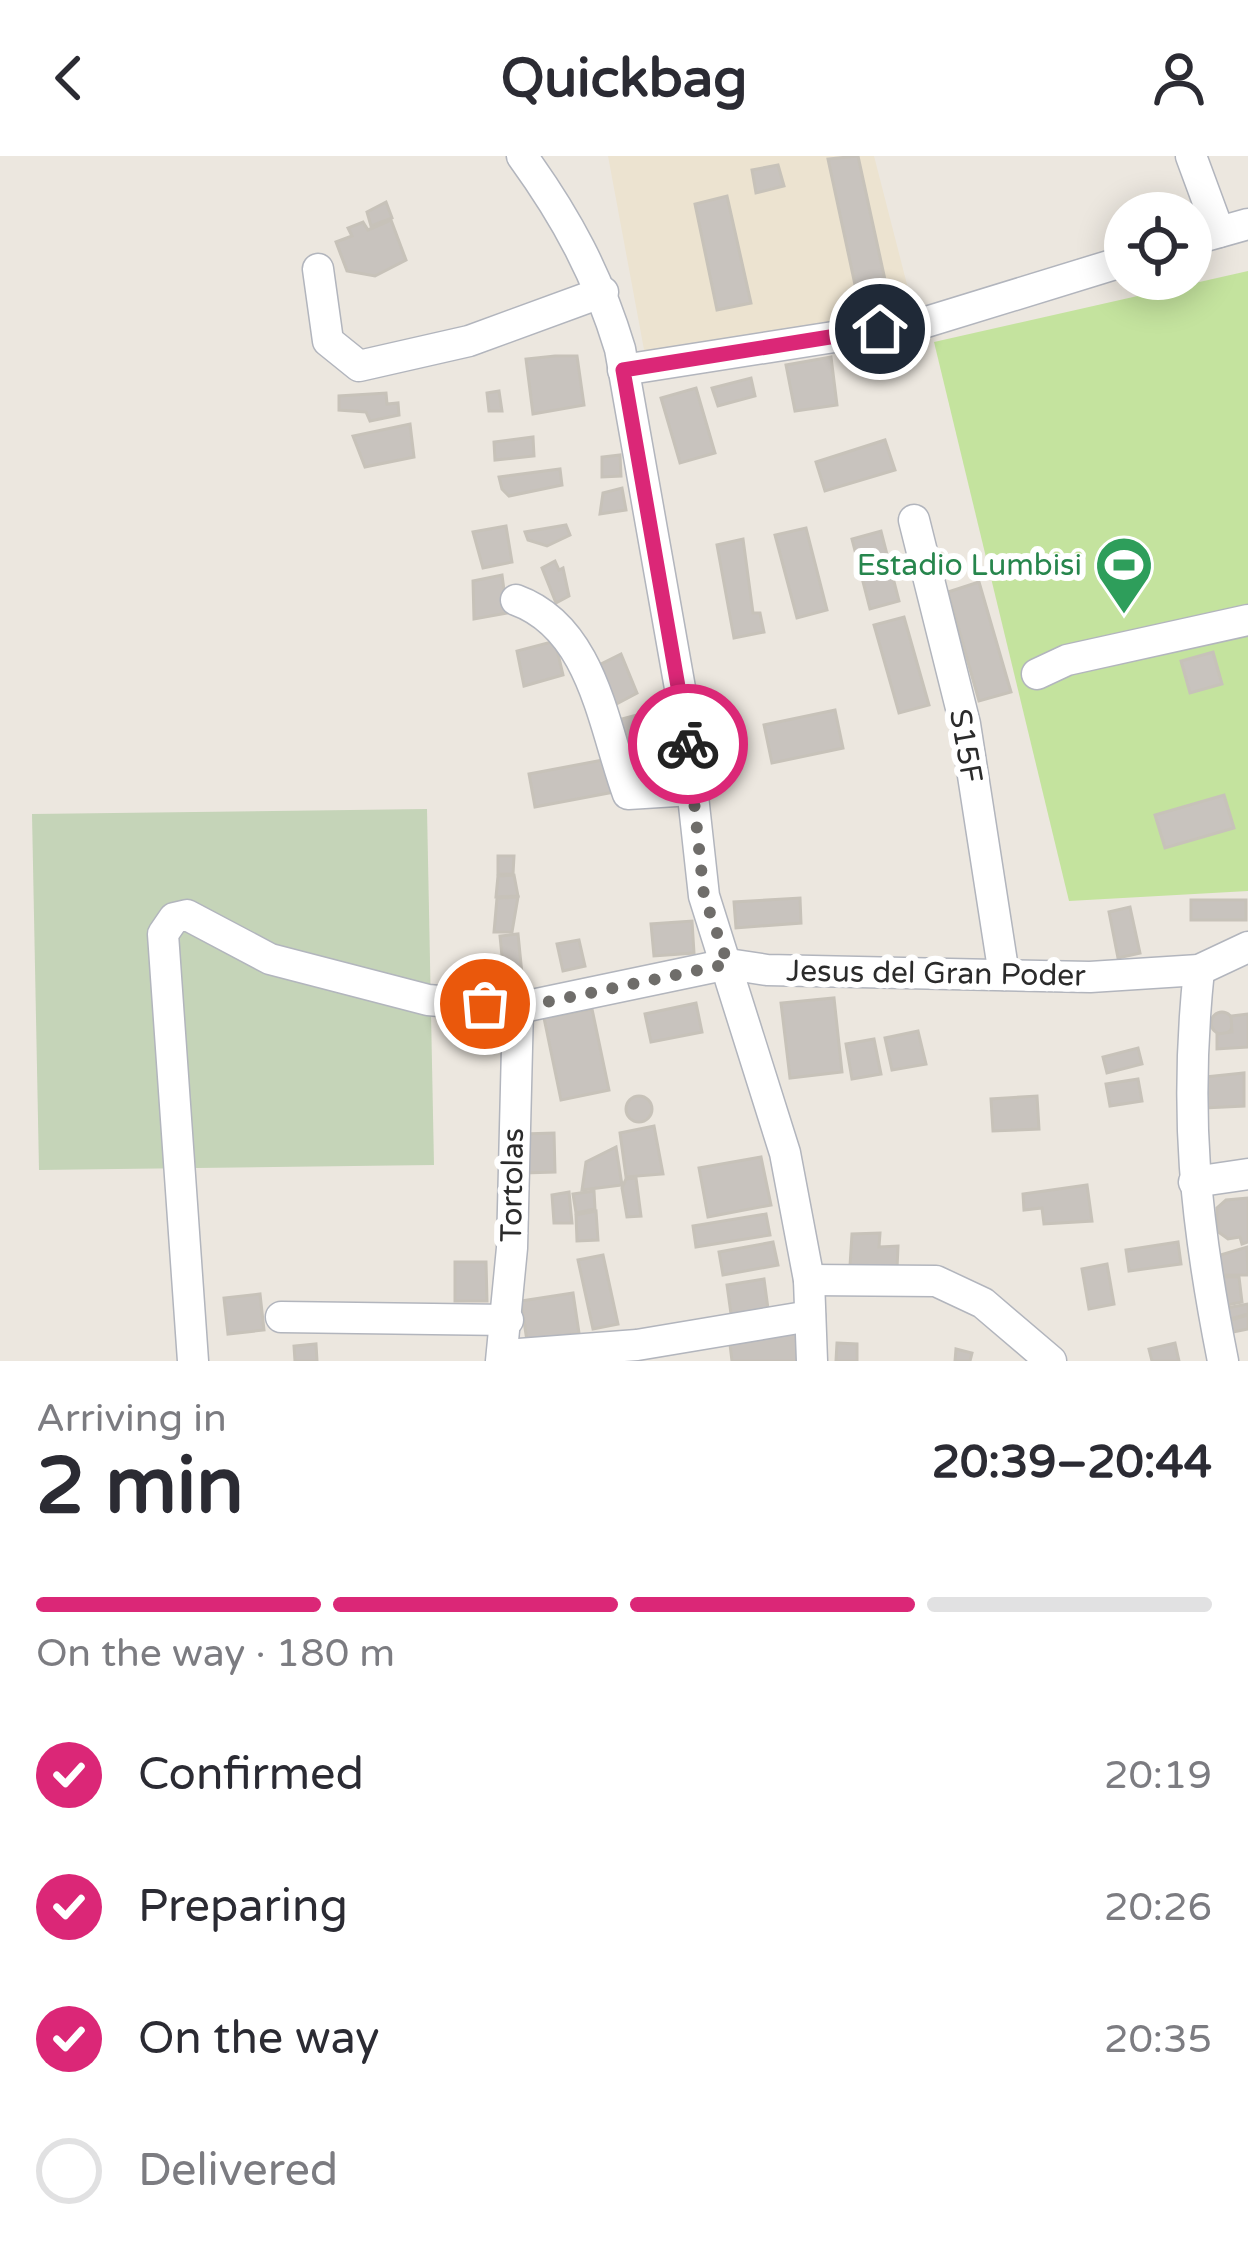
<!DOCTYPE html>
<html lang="en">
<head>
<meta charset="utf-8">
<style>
	:root { --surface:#fff; --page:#f2f2f3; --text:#2b2b33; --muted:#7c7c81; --line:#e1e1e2; --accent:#db2777 }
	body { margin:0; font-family:"Varela Round",sans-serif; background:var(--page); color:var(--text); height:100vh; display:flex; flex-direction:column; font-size:45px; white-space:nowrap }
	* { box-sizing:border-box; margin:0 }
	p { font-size:39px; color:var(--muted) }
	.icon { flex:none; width:66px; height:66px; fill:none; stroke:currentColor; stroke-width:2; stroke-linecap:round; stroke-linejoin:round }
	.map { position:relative; height:1205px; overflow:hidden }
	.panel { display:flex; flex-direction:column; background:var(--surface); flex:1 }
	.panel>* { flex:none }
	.buttons { position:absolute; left:1104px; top:36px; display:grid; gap:24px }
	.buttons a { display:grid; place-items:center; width:108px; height:108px; border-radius:50%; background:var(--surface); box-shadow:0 6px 30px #0003; font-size:60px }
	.pin { position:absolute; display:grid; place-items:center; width:102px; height:102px; color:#fff; margin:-51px; border:6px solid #fff; border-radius:50%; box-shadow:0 3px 12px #0007 }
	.courier { position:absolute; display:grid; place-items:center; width:120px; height:120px; margin:-60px; border:9px solid #db2777; border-radius:50%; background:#fff; color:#222; box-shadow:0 3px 15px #0007 }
	.summary em { font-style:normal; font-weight:800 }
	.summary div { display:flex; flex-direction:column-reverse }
	.summary { display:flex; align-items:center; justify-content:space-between; height:204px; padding:0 36px }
	h1 { font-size:78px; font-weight:800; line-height:90px }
	.bar { display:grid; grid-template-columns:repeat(4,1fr); gap:18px 12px; align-content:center; height:144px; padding:0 36px }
	.bar i { height:15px; border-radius:9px; background:var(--line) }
	.bar .active { background:var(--accent) }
	.bar p { grid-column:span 4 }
	ol { padding:0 36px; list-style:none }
	li { display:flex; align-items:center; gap:36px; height:132px }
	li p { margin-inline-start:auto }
	li .icon { padding:12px; border-radius:50%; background:var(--accent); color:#fff; stroke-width:4 }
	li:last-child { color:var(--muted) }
	li i { width:66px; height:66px; border:6px solid var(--line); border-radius:50% }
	header { display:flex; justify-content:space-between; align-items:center; height:156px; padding:0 36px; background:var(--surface); font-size:54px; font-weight:800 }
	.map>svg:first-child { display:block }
</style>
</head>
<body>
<header><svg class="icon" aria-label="back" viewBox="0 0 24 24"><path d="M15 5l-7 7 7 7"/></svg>Quickbag<svg class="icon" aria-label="person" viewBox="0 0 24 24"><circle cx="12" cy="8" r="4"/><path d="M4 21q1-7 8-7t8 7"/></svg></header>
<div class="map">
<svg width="1248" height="1205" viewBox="0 0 1248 1205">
	<rect width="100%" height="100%" fill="#ece7df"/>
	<path fill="#ece3d0" d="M608,0h266l39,152 -268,47z"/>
	<path fill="#c5d4b8" d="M427,653l7,356 -395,5 -7,-356z"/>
	<path fill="#c4e39e" d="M1248,115v620l-179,10 -135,-559z"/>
	<g fill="#c8c3be" stroke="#c7c2b9" stroke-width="3">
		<path d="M858,0l29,133 -30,5 -29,-135z"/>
		<path d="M778,9l6,21 -28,7 -4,-23z"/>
		<path d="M727,40l24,107 -34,7 -22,-106z"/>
		<path d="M386,46l6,16 -21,8 -4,-14z"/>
		<path d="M391,64l15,40 -31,16 -28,-5 -11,-29 16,-6 -4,-8 15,-6 5,8z"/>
		<path d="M555,200h22l7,49 -51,9 -7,-55z"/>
		<path d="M831,201l6,48 -42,6 -9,-46z"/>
		<path d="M751,222l4,18 -37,10 -6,-18z"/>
		<path d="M696,232l19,65 -35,10 -19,-65z"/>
		<path d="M499,235l3,20h-13l-2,-18z"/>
		<path d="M386,237l1,11 11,-1 1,12 -29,6 -4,-9 -27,-2v-14z"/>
		<path d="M410,268l4,33 -49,10 -12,-31z"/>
		<path d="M533,281l1,19 -39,4 -1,-18z"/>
		<path d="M885,284l10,30 -70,21 -9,-29z"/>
		<path d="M620,299l1,21 -19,1v-20z"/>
		<path d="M560,313l2,16 -53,11 -7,-7 -3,-12z"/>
		<path d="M622,332l4,22 -26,4 3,-21z"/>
		<path d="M566,369l4,10 -23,11 -19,-6 -3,-8z"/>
		<path d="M506,370l6,36 -29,6 -10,-36z"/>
		<path d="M806,372l21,82 -30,8 -22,-83z"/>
		<path d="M881,375l18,70 -29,8 -18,-70z"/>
		<path d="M743,383l10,74h7l4,19 -30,6 -17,-93z"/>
		<path d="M555,405l4,9 4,-2 6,28 -13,7 -14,-35z"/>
		<path d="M502,419l5,38 -33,6 -1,-38z"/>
		<path d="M979,426l32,110 -32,9 -31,-109z"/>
		<path d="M904,461l25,88 -30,8 -25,-88z"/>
		<path d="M555,485l8,34 -39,11 -7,-35z"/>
		<path d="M1213,496l9,32 -32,9 -9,-32z"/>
		<path d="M621,498l16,39 -28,15 -16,-40z"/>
		<path d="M660,553l3,29 -42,11 -7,-28z"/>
		<path d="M835,554l8,38 -71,15 -8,-38z"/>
		<path d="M659,588l5,36 -34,7 -8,-35z"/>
		<path d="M608,603l6,33 -79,15 -6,-33z"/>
		<path d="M1224,639l10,33 -69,20 -10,-33z"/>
		<path d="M498,700h16l-1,18h-15z"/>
		<path d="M514,719l4,21 -22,1 2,-21z"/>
		<path d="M518,741l-6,35h-18l3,-34z"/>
		<path d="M800,742l1,25 -65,5 -2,-26z"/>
		<rect x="1191" y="744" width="55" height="20"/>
		<path d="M1130,751l10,46 -22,5 -9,-46z"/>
		<path d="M692,765l2,32 -40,3 -3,-32z"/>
		<path d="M518,778l4,40 -18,2 -4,-40z"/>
		<path d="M579,784l6,26 -22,5 -6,-27z"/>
		<path d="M834,842l8,74 -52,6 -9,-75z"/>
		<path d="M696,847l6,29 -51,10 -6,-28z"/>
		<path d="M592,853l17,81 -48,10 -17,-82z"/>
		<circle cx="1222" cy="867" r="11"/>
		<path d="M1248,858v33l-31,2v-15l15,-2 -1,-16z"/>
		<path d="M918,875l8,33 -34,6 -7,-32z"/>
		<path d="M874,883l7,35 -29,5 -6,-35z"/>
		<path d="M1138,892l4,16 -35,9 -4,-16z"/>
		<path d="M1244,917v33l-39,2 -1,-31z"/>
		<path d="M1138,923l4,22 -32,5 -4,-22z"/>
		<path d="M1037,940l2,33 -46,2 -2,-32z"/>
		<circle cx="639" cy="953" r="13"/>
		<path d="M654,970l9,48 -37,3 -6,-44z"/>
		<path d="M554,977l1,39 -31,1 -1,-39z"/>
		<path d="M616,991l6,38 -40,5 4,-28z"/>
		<path d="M761,1001l10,48 -63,12 -9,-49z"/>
		<path d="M636,1022l5,38 -14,1 -5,-29 4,-9z"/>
		<path d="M1087,1029l5,36 -48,3 -2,-16 -18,2 -1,-16z"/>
		<path d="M594,1035l1,18 -19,4 -3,-19z"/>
		<path d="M569,1036l3,31h-18l-2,-28z"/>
		<path d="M1248,1042v44l-6,2 -2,-7 -12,2 -11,-8v-23l9,-8z"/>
		<path d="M596,1055l2,29 -21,1 -1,-26z"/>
		<path d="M766,1058l4,21 -74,12 -3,-21z"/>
		<path d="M880,1077l-1,14 19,-1 -1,23 -47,-3 2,-32z"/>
		<path d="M773,1086l5,23 -55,10 -4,-23z"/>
		<path d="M1178,1086l3,22 -52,7 -3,-21z"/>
		<path d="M1247,1091l1,28h-26l-5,-19z"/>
		<path d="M603,1099l15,69 -25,5 -15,-69z"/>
		<path d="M455,1106h31l1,39h-32z"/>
		<path d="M1107,1108l7,40 -25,5 -7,-40z"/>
		<path d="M1222,1121h17l3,25 -20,4z"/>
		<path d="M764,1123l5,37 -37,5 -5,-36z"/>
		<path d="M573,1137l6,40 -52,8 -6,-40z"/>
		<path d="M260,1138l4,36 -36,4 -4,-36z"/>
		<path d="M1248,1148v10l-25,7 -2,-12z"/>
		<path d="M1248,1159v14l-20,4 -4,-11z"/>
		<path d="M796,1174l3,31h-67l-3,-25z"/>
		<path d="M837,1187l20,1v17h-21z"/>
		<path d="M1175,1187l4,18h-27l-3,-12z"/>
		<path d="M316,1188l1,17h-22l-1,-15z"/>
		<path d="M956,1193l16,4 -2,8h-15z"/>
	</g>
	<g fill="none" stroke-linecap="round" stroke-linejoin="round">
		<defs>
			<g id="minor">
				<path d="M522,0c45,62 76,120 98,193l63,356 21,191 81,257 24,127 3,81"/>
				<path d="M1191,0l28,76"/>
				<path d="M1191,84l57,-16"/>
				<path d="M318,113l10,72 31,25 110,-25 134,-49"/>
				<path d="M623,214l300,-47 202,-62"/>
				<path d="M914,364l51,204 39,251"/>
				<path d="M516,444c77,28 87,126 112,194l64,-4"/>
				<path d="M1037,518l30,-14 181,-40"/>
				<path d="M1199,814c-15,142 -4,251 24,391"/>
				<path d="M1194,1026l54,-8"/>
				<path d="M809,1124l127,1 47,22 68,58"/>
				<path d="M281,1161l227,3"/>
				<path d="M506,1199l131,-10 173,-29"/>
				<path d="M193,1205l-30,-427 11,-16 13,-3 83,44 158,41 90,8 210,-44 39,6 323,7 109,-7 49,-23"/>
				<path d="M501,1205l11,-113 6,-240"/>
			</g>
		</defs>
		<use href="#minor" stroke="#b2b5bd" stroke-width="33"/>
		<use href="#minor" stroke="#fff" stroke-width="30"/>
	</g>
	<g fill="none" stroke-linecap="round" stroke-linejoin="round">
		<path stroke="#6f6d6a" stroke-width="12" stroke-dasharray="0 21.6" d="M485,848l33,4 210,-44 -24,-68 -16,-152"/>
		<path stroke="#db2777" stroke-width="15" d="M688,588l-65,-374 257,-41"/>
	</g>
	<defs>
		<symbol id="stadium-pin" viewBox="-11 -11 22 30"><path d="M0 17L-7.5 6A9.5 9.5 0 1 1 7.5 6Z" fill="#2e9e5b" stroke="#fff"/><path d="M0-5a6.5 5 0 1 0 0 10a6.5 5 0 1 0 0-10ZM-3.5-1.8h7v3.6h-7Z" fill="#fff"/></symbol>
	</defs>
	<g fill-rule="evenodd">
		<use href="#stadium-pin" x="1091" y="376" width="66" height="90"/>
	</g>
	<g text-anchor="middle" stroke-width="12" stroke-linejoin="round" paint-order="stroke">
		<g font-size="30" fill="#27864d" stroke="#fff" text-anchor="end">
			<text x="1082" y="419">Estadio Lumbisi</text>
		</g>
		<g font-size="30" fill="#2b2b2b" stroke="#fff">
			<text transform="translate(966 590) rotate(80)" y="10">S15F</text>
			<text transform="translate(936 817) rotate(1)" y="10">Jesus del Gran Poder</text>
			<text transform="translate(512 1029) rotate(-89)" y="10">Tortolas</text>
		</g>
	</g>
</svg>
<div class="buttons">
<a><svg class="icon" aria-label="locate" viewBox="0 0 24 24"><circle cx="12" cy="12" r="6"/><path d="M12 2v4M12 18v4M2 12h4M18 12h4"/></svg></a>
</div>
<div class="pin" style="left:485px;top:848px;background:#ea580c"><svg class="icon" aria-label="bag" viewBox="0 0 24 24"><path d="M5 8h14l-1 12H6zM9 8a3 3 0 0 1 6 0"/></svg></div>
<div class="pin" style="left:880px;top:173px;background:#1f2937"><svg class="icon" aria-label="home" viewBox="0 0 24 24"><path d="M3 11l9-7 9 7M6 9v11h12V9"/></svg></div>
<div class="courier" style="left:688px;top:588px"><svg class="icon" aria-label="bike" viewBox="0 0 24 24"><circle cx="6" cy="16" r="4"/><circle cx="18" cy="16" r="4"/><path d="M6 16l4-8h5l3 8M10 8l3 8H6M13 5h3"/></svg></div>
</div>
<section class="panel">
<div class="summary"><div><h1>2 min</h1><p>Arriving in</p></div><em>20:39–20:44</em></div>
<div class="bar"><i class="active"></i><i class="active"></i><i class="active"></i><i></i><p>On the way · 180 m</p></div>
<ol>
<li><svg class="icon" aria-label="check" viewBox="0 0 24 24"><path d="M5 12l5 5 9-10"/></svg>Confirmed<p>20:19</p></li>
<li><svg class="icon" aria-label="check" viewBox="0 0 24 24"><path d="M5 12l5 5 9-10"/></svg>Preparing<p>20:26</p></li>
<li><svg class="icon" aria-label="check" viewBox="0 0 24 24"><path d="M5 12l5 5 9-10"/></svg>On the way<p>20:35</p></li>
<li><i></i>Delivered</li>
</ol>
</section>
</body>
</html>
